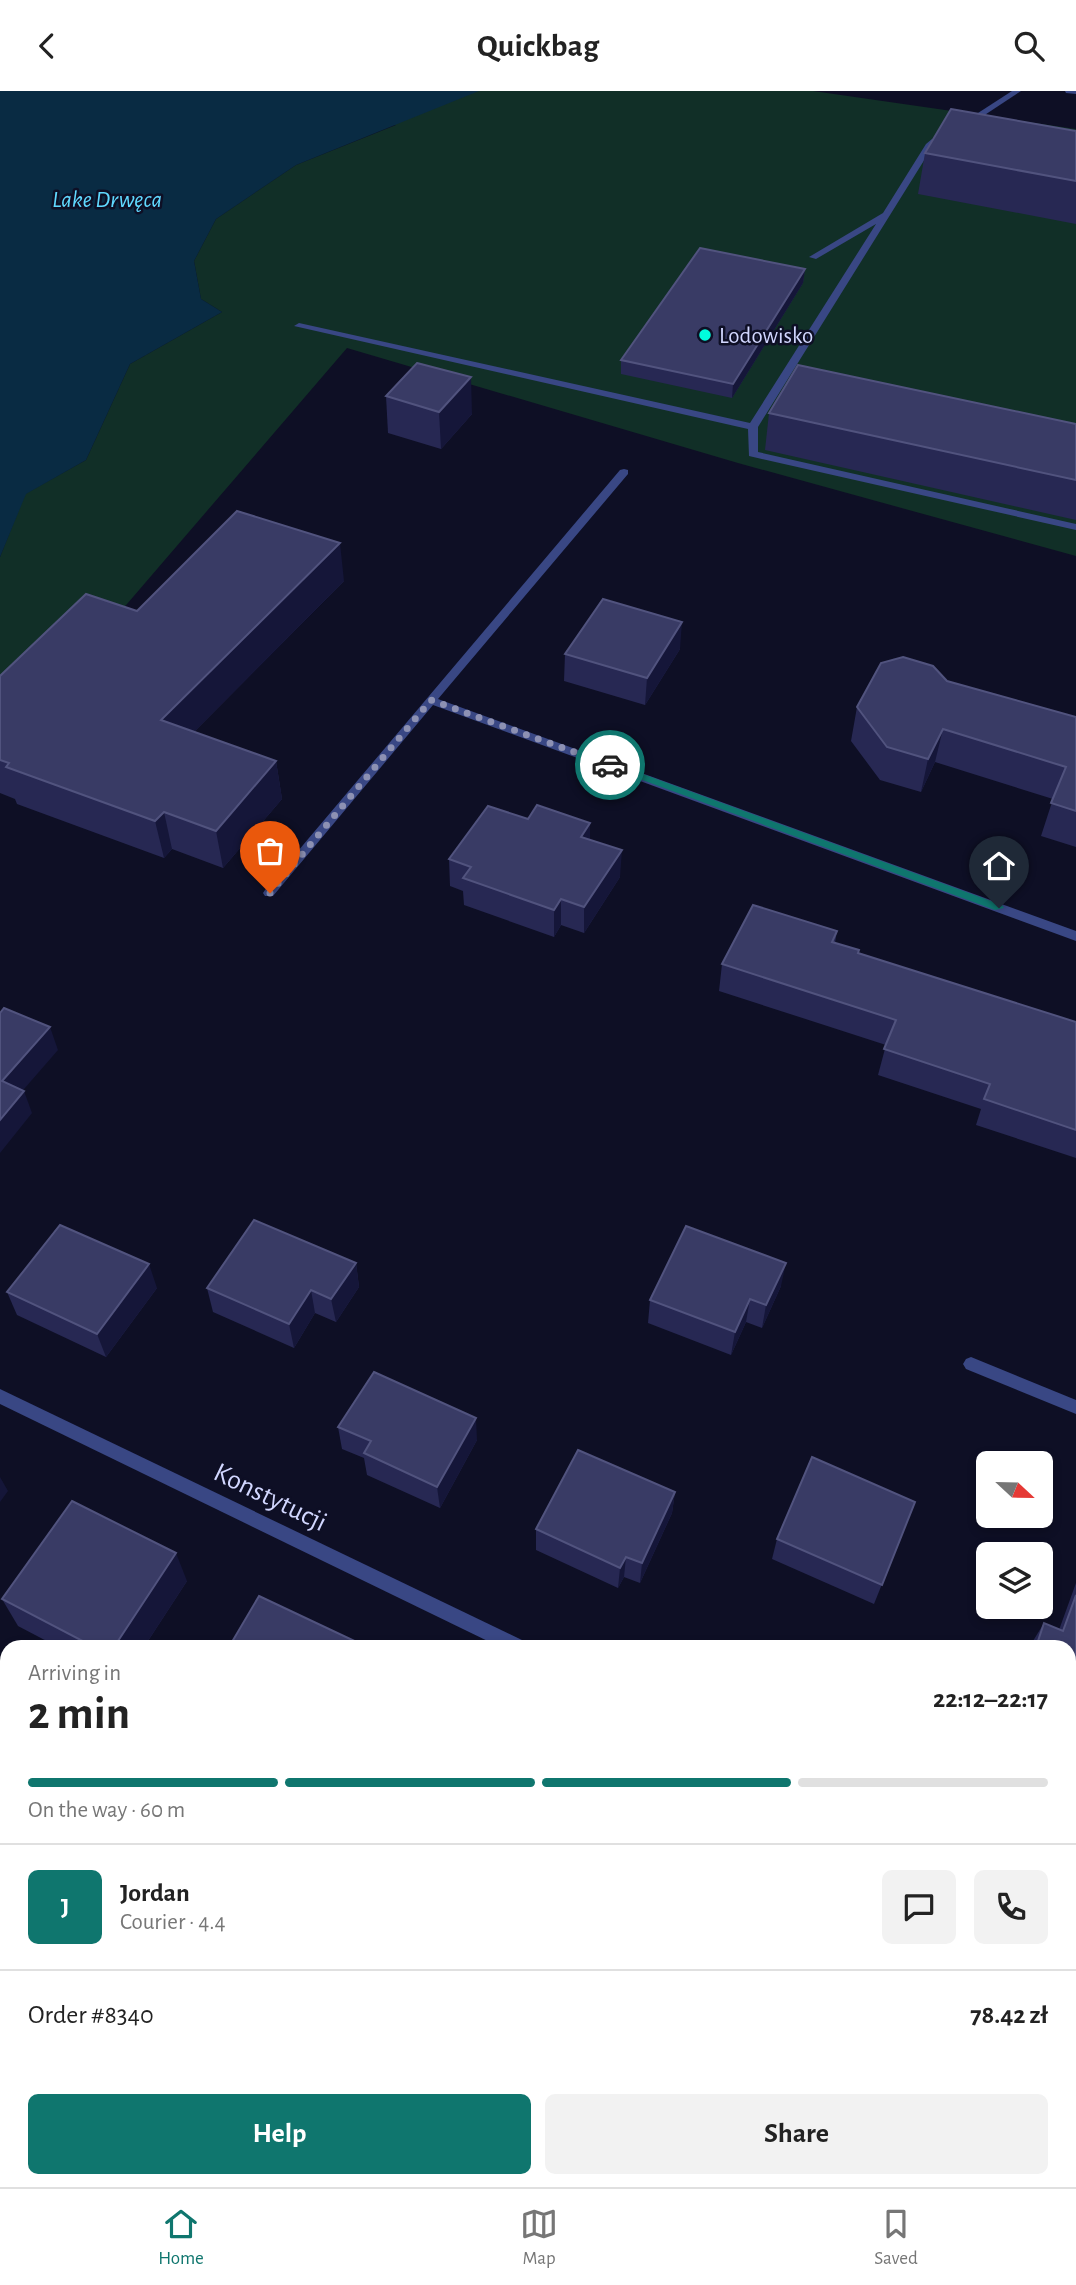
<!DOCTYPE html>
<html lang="en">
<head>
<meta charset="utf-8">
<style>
	:root { --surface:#fff; --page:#f2f2f2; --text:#222; --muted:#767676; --line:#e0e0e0; --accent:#0f766e }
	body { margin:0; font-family:"Alegreya Sans",sans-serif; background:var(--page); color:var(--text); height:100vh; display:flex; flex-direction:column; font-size:26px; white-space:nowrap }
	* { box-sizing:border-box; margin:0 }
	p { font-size:23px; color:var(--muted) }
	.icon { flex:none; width:38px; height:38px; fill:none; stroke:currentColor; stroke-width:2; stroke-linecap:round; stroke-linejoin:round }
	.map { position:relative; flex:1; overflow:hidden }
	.side { position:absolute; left:0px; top:1549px; width:1076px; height:548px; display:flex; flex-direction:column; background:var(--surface); border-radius:21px 21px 0 0; box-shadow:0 4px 10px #0003 }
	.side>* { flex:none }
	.needle { width:46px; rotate:112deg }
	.buttons { position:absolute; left:976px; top:1360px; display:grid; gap:14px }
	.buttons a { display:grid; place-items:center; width:77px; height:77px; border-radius:10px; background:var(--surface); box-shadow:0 4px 10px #0003; font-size:35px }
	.pin { position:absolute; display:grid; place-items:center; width:60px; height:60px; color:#fff; margin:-72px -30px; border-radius:50% 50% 50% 0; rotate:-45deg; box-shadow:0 0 7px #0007 }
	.pin .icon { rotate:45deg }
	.courier { position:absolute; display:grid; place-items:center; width:70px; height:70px; margin:-35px; border:5px solid #0f766e; border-radius:50%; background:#fff; color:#222; box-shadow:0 2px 9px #0007 }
	.summary em { font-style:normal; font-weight:700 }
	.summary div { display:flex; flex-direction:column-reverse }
	.summary { display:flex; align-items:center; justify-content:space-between; height:119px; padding:0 28px }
	h1 { font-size:46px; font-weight:700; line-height:52px }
	.bar { display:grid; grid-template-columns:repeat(4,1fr); gap:10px 7px; align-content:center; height:84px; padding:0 28px }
	.bar i { height:9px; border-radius:5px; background:var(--line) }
	.bar .current { background:var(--accent) }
	.bar p { grid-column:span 4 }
	.line { display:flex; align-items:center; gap:18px; padding:0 28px; border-top:2px solid var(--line) }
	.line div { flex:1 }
	.round { display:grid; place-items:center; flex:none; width:74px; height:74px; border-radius:10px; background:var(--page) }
	.cta { display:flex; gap:14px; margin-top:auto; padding:14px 28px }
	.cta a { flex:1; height:80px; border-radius:10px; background:var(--accent); color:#fff; font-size:28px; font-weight:700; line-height:80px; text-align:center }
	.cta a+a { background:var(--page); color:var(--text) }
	header { display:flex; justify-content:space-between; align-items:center; height:91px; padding:0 28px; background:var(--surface); font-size:32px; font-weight:700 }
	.tab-bar { display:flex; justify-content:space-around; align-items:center; height:98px; border-top:2px solid var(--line); background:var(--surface); font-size:19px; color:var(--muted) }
	.tab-bar a { display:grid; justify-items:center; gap:4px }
	.tab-bar .current { color:var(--accent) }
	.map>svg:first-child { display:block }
</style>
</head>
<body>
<header><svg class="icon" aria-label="back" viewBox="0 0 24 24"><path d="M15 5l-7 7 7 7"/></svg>Quickbag<svg class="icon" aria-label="search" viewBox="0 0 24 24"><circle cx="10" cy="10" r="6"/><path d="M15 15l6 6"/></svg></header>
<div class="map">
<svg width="1076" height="2096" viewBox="0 0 1076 2096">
	<rect width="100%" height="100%" fill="#0e0f25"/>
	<path fill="#112f27" d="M0,0h813l263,38v427l-338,-93 -391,-115 -220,256 -127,136v-183l25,-63 61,-34 44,-96 92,-52 -21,-13 -7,-38 22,-42 80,-54 100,-40z"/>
	<path fill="#092b43" d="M0,0h479l-183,74 -80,54 -22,42 7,38 21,13 -92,52 -44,96 -60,34 -26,63z"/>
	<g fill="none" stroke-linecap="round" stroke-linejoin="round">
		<g fill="#394784" fill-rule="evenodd">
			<path d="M1012,0h9l-53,35 -7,-2z"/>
			<path d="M1065,0h11v3l-10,-1z"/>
			<path d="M932,48l7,2 -6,5 -175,281v25l318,72v6l-327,-74 -1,-27 -454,-103 5,-3 451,100 126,-199 -60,35 -7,-2 74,-44 43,-69z"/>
		</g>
		<g fill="#394784" fill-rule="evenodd">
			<path d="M624,378l4,1v4l-190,225 638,232v10l-643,-236 -160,191h-8l-2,-3 2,-3 355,-420z"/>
			<path d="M971,1266l105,43v14l-110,-45 -3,-5 3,-5z"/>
			<path d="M0,1298l524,252 2,6h-26l-500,-243z"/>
			<path d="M1069,1805l7,3v18l-7,-3z"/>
			<path d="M399,2090h20l-2,6h-21z"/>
		</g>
	</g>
	<g fill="#272853">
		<path d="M1076,40v93l-158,-30 7,-41z"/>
		<path d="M805,178l-2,14 -71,115 -111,-24v-14z"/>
		<path d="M386,305l86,18 -31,35 -53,-16z"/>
		<path d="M769,322l307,11v96l-311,-70z"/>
		<path d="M344,490l-150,151 82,29 6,38 -59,69 -51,-19 -8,9 -147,-54 -2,-5 -15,-6v-117l137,-65z"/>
		<path d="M680,558l-35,56 -81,-24 1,-27z"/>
		<path d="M947,590l129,36v130l-35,-11 12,-37 -118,-37 -14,30 -41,-12 -29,-39 6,-34z"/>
		<path d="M590,749l30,37 -36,56 -23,-8 -7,12 -90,-32 -1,-14 -13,-5 -1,-27z"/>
		<path d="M837,840l-2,12 24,7 -1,3 218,69v136l-100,-33 5,-16 -103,-34 8,-30 -167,-54 3,-27z"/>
		<path d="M356,1172l3,24 -23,35 -21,-9 -21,35 -81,-36 -6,-24z"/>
		<path d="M781,1195l-19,42 -16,-6 -15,33 -83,-32 2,-23z"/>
		<path d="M157,1197l-51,69 -89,-42 -10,-23z"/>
		<path d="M338,1336l139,13 -37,68 -73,-33 -3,-17 -22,-9z"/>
		<path d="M675,1401l-3,21 -32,70 -16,-6 -6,11 -82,-38v-21z"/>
		<path d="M915,1411l-41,102 -102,-45 5,-20z"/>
		<path d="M187,1490l-43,66h-86l-40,-21 -16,-27z"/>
		<path d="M1076,1492v208l-7,-3v-141h-38l2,-6 11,-18 15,7z"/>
		<path d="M1069,1892l7,3v166l-7,-3z"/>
		<path d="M872,2090h93l-1,6h-94z"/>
	</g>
	<g fill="#151639">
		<path d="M805,178l-2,14 -71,115 1,-14z"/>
		<path d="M471,286l1,37 -31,35 -2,-37z"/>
		<path d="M340,452l4,38 -175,176 -8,-37z"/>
		<path d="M682,531l-2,27 -35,56 2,-27z"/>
		<path d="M943,638l-8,33 -14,30 7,-33z"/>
		<path d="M276,670l6,38 -59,69 -7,-37z"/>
		<path d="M164,721l8,37 -8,9 -9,-37z"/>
		<path d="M590,732v27l-9,-13z"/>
		<path d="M622,759l-2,27 -36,56v-26z"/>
		<path d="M561,808v26l-7,12v-27z"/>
		<path d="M50,936l8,23 -47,54 -9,-23z"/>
		<path d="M24,1000l8,22 -32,40v-33z"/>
		<path d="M356,1172l3,24 -23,35 -5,-23z"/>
		<path d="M786,1172l-5,23 -19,42 4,-23z"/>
		<path d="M149,1173l8,24 -51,69 -9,-23z"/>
		<path d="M311,1199l4,23 -21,35 -5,-24z"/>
		<path d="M750,1208l-4,23 -15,33 4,-23z"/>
		<path d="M476,1327l1,22 -37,68 -3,-21z"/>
		<path d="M0,1386l8,14 -8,11z"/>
		<path d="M675,1401l-3,21 -32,70 2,-20z"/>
		<path d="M176,1462l11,28 -43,66h-30z"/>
		<path d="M626,1466l-2,20 -6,11 2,-20z"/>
		<path d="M58,2090h17l-3,6h-18z"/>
		<path d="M327,2090h10l-3,6h-6l-2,-3z"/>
	</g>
	<g fill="#393b65" stroke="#51537e" stroke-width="2">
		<path d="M951,18l125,22v50l-151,-28z"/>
		<path d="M700,157l105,21 -72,115 -112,-24z"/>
		<path d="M417,272l54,14 -32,35 -53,-16z"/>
		<path d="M798,274l278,59v56l-307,-67z"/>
		<path d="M237,420l103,32 -179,177 115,41 -60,70 -52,-19 -9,9 -149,-54 3,-4 -9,-3v-84l86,-82 51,17z"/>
		<path d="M603,508l79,23 -35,56 -82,-24z"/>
		<path d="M903,566l30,9 14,15 129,36v94l-25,-8 15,-36 -123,-38 -15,30 -41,-12 -30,-40 24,-44z"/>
		<path d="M537,714l53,18 -9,14 41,13 -38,57 -23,-8 -7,11 -91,-32 8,-11 -22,-8 39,-53 40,13z"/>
		<path d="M753,814l84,26 -5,11 27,8 -1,3 218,69v108l-92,-31 6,-15 -106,-35 12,-29 -174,-56z"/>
		<path d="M4,917l46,19 -48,54 22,10 -24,29v-107z"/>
		<path d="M254,1129l102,43 -25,36 -20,-9 -22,34 -82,-36z"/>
		<path d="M60,1134l89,39 -52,70 -90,-42z"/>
		<path d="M686,1135l100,37 -20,42 -16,-6 -15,33 -85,-32z"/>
		<path d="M374,1281l102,46 -39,69 -73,-34 7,-12 -33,-14z"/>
		<path d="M578,1359l97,42 -33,71 -16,-6 -6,11 -84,-39z"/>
		<path d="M812,1366l103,45 -33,83 -105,-46z"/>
		<path d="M72,1410l104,52 -62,94h-20l-92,-48z"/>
		<path d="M1076,1504v175l-7,-3v-120h-33l8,-24 19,8z"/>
		<path d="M259,1505l104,49 -1,2h-133z"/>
		<path d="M1069,1892l7,3v144l-7,-4z"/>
		<path d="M5,2006l2,1v83h51l-4,6h-54v-81z"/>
		<path d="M174,2090h153l-1,3 3,3h-158z"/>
		<path d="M875,2090h90l-1,6h-91z"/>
	</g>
	<path fill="#0f766e" d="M610,671l392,143 2,3 -9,2 -388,-143v-4z"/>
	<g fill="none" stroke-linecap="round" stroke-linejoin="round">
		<path stroke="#8d91b3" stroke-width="7" stroke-dasharray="0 12.6" d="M270,802l161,-193 179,65"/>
	</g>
	<circle fill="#00fddd" stroke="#0e0f25" stroke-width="2.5" cx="705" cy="244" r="7"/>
	<g text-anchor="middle" stroke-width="5" stroke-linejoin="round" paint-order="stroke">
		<g font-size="23" fill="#d2d7ff" stroke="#0e0f25" text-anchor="start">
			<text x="719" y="252">Lodowisko</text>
		</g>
		<g font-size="24" font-style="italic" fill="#60d9ff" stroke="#0e0f25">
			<text x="107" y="116">Lake Drwęca</text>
		</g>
		<g font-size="28" fill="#d2d7ff" stroke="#0e0f25">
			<text transform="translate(271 1405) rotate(26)" y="10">Konstytucji</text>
		</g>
	</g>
</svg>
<div class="buttons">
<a><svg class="needle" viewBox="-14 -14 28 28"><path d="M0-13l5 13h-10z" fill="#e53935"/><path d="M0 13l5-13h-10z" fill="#767676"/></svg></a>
<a><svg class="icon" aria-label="layers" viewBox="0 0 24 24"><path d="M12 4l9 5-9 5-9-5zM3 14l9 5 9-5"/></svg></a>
</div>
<div class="pin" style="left:270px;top:802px;background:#ea580c"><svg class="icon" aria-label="bag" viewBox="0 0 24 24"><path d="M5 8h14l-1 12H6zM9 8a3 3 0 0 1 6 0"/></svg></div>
<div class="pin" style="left:999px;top:817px;background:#1f2937"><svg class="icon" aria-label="home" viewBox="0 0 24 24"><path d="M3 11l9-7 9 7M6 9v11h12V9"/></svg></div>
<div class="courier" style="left:610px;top:674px"><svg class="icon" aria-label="car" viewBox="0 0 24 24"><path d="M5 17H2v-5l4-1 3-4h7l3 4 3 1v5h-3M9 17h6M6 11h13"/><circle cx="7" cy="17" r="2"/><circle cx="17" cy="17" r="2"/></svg></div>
<section class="side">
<div class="summary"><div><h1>2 min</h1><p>Arriving in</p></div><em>22:12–22:17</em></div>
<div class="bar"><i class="current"></i><i class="current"></i><i class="current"></i><i></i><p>On the way · 60 m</p></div>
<div class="line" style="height:126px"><b class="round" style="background:var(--accent);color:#fff">J</b><div><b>Jordan</b><p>Courier · 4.4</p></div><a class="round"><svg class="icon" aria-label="chat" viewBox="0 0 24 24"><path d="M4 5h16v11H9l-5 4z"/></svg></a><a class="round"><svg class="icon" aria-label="phone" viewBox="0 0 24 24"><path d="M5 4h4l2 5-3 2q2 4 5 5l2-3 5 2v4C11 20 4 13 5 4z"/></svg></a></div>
<div class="line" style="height:91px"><div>Order #8340</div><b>78.42 zł</b></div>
<div class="cta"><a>Help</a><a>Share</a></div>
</section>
</div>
<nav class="tab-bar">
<a class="current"><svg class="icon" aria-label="home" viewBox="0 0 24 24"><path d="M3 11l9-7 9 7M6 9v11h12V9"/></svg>Home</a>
<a><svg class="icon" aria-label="map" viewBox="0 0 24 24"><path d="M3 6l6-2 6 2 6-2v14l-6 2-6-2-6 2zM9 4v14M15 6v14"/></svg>Map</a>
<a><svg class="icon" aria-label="saved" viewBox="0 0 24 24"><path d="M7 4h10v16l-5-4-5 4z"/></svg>Saved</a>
</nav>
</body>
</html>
